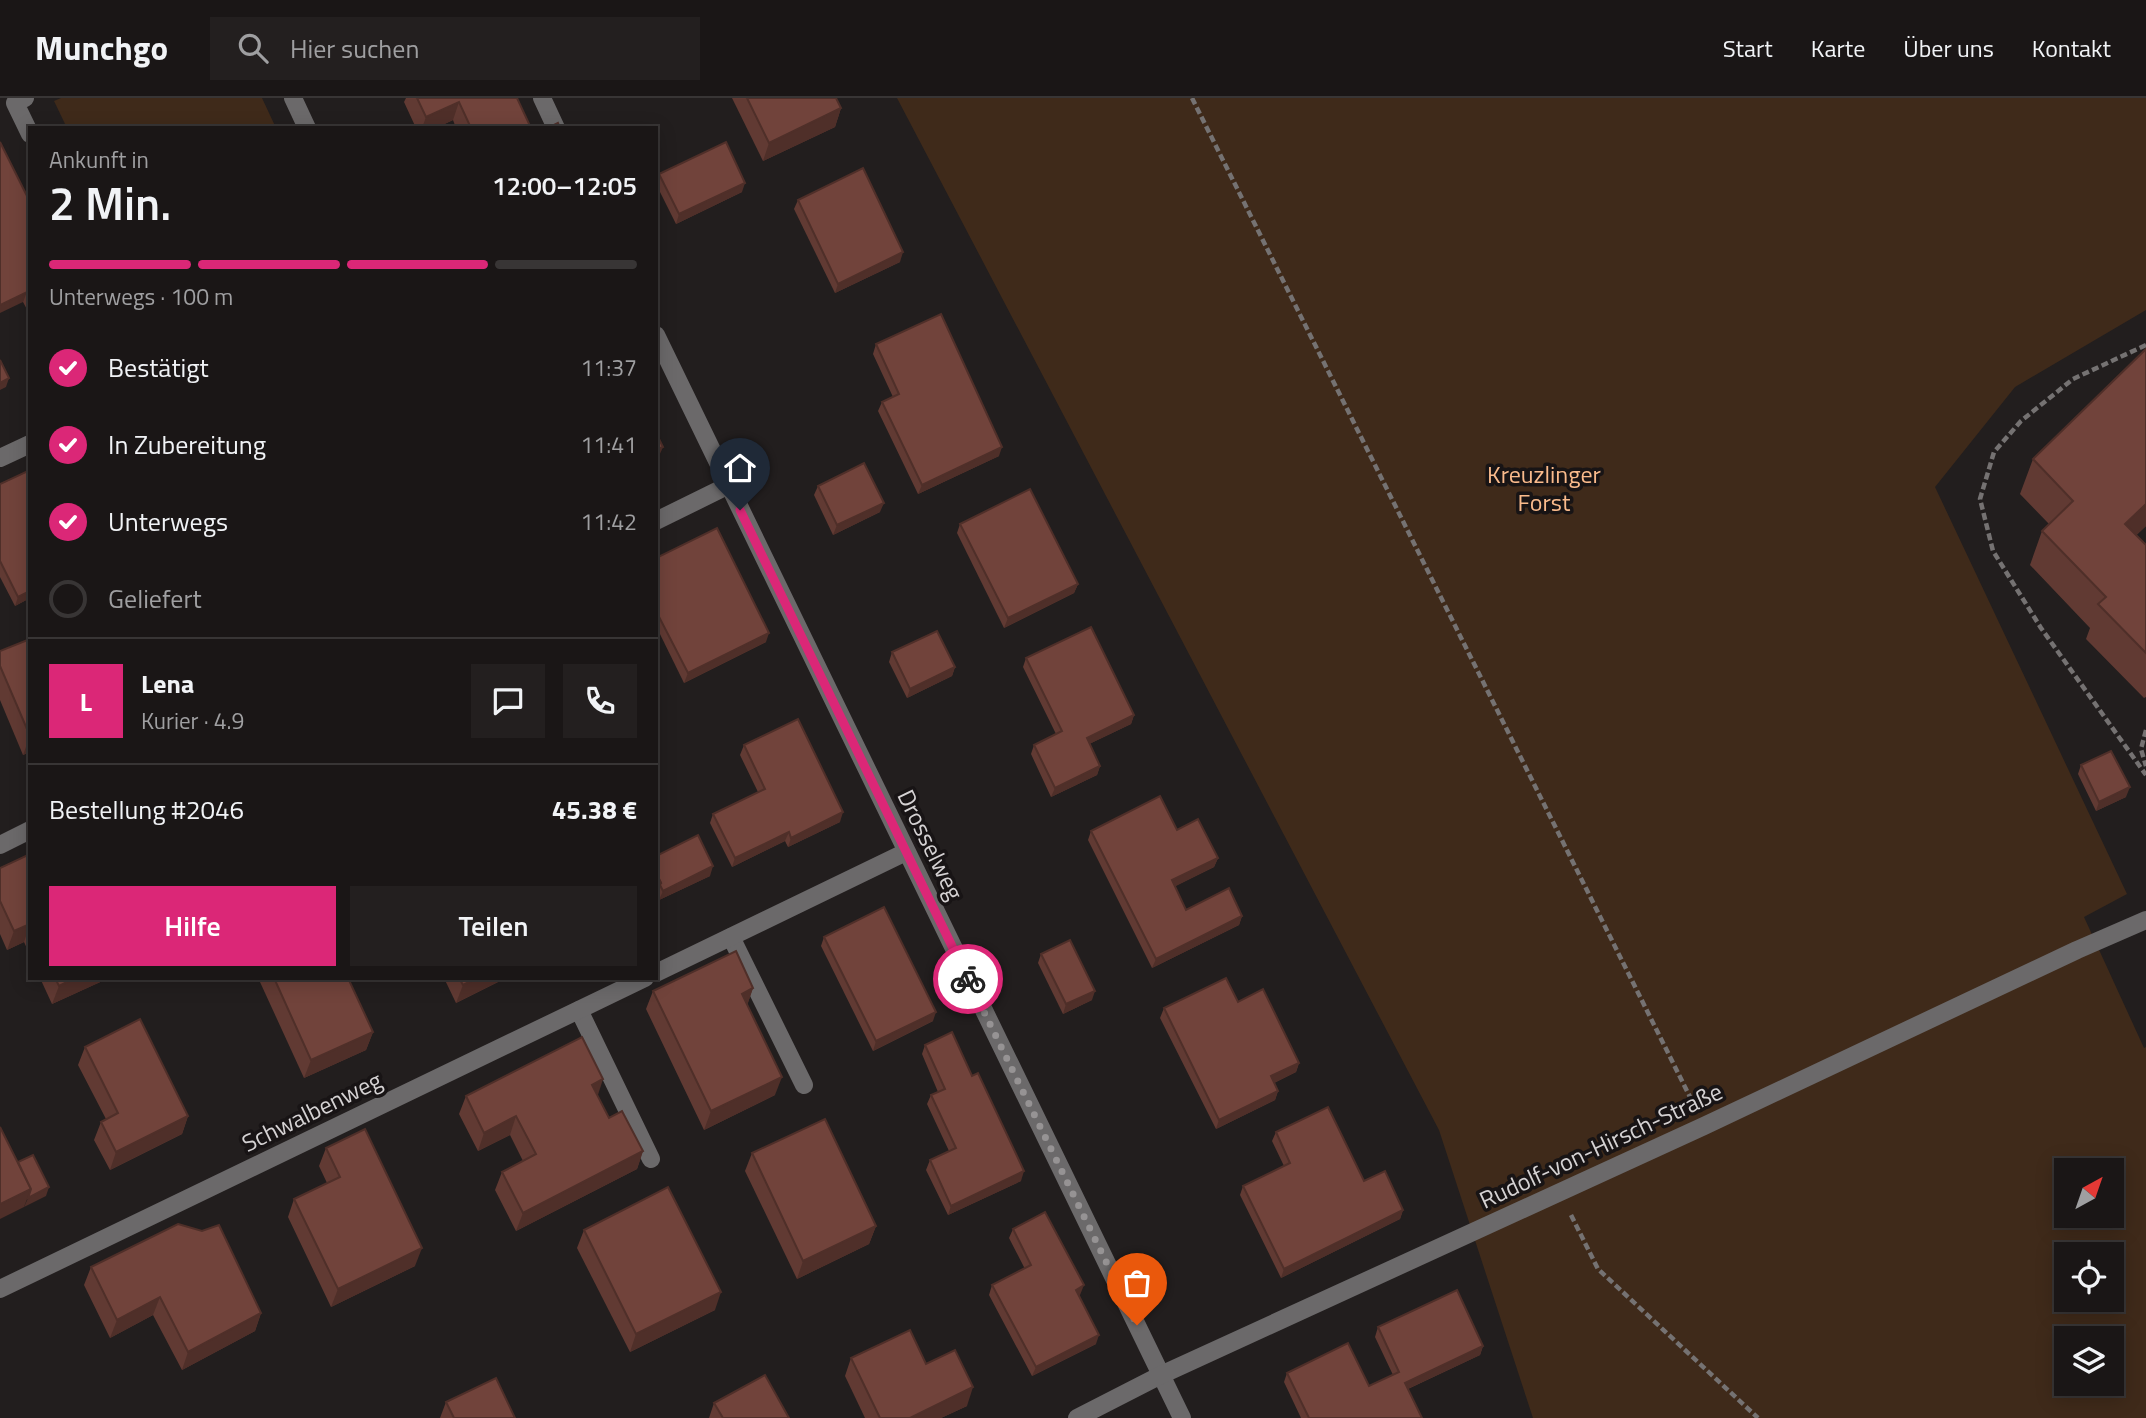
<!DOCTYPE html>
<html lang="de">
<head>
<meta charset="utf-8">
<style>
	:root { --surface:#1a1616; --page:#231f1f; --text:#f1f3f6; --muted:#9f9fa1; --line:#383535; --accent:#db2777 }
	body { margin:0; font-family:"Titillium Web",sans-serif; background:var(--page); color:var(--text); height:100vh; display:flex; flex-direction:column; font-size:26px; white-space:nowrap }
	* { box-sizing:border-box; margin:0 }
	p { font-size:23px; color:var(--muted) }
	.icon { flex:none; width:38px; height:38px; fill:none; stroke:currentColor; stroke-width:2; stroke-linecap:round; stroke-linejoin:round }
	.map { position:relative; flex:1; overflow:hidden }
	.drawer { position:absolute; left:28px; top:28px; width:630px; height:854px; display:flex; flex-direction:column; background:var(--surface); border-radius:0px; box-shadow:0 4px 18px #0003,0 0 0 2px var(--line) }
	.drawer>* { flex:none }
	.needle { width:46px; rotate:40deg }
	.tools { position:absolute; left:2054px; top:1060px; display:grid; gap:14px }
	.tools a { display:grid; place-items:center; width:70px; height:70px; border-radius:0px; background:var(--surface); box-shadow:0 4px 18px #0003,0 0 0 2px var(--line); font-size:35px }
	.pin { position:absolute; display:grid; place-items:center; width:60px; height:60px; color:#fff; margin:-72px -30px; border-radius:50% 50% 50% 0; rotate:-45deg; box-shadow:0 0 7px #0007 }
	.pin .icon { rotate:45deg }
	.courier { position:absolute; display:grid; place-items:center; width:70px; height:70px; margin:-35px; border:5px solid #db2777; border-radius:50%; background:#fff; color:#222; box-shadow:0 2px 9px #0007 }
	.overview em { font-style:normal; font-weight:600 }
	.overview div { display:flex; flex-direction:column-reverse }
	.overview { display:flex; align-items:center; justify-content:space-between; height:119px; padding:0 21px }
	h1 { font-size:46px; font-weight:600; line-height:52px }
	.bar { display:grid; grid-template-columns:repeat(4,1fr); gap:10px 7px; align-content:center; height:84px; padding:0 21px }
	.bar i { height:9px; border-radius:5px; background:var(--line) }
	.bar .on { background:var(--accent) }
	.bar p { grid-column:span 4 }
	.line { display:flex; align-items:center; gap:18px; padding:0 21px; border-top:2px solid var(--line) }
	.line div { flex:1 }
	.round { display:grid; place-items:center; flex:none; width:74px; height:74px; border-radius:0px; background:var(--page) }
	ol { padding:0 21px; list-style:none }
	li { display:flex; align-items:center; gap:21px; height:77px }
	li p { margin-inline-start:auto }
	li .icon { padding:7px; border-radius:50%; background:var(--accent); color:#fff; stroke-width:4 }
	li:last-child { color:var(--muted) }
	li i { width:38px; height:38px; border:4px solid var(--line); border-radius:50% }
	.primary-button { display:flex; gap:14px; margin-top:auto; padding:14px 21px }
	.primary-button a { flex:1; height:80px; border-radius:0px; background:var(--accent); color:#fff; font-size:28px; font-weight:600; line-height:80px; text-align:center }
	.primary-button a+a { background:var(--page); color:var(--text) }
	header { display:flex; align-items:center; gap:42px; box-sizing:border-box; height:98px; padding:0 35px; background:var(--surface); border-bottom:2px solid var(--line) }
	header strong { font-size:33px }
	nav { display:flex; gap:38px; margin-inline-start:auto; font-size:24px }
	.search { width:490px; height:63px; background:var(--page); display:flex; align-items:center; gap:18px; box-sizing:border-box; padding:0 24px; border-radius:0px; color:var(--muted); font-size:26px }
	.map>svg:first-child { display:block }
</style>
</head>
<body>
<header>
<strong>Munchgo</strong>
<div class="search"><svg class="icon" aria-label="search" viewBox="0 0 24 24"><circle cx="10" cy="10" r="6"/><path d="M15 15l6 6"/></svg>Hier suchen</div>
<nav><a>Start</a><a>Karte</a><a>Über uns</a><a>Kontakt</a></nav>
</header>
<div class="map">
<svg width="2146" height="1320" viewBox="0 0 2146 1320">
	<rect width="100%" height="100%" fill="#221e1e"/>
	<g fill="#3f2a1a" fill-rule="evenodd">
		<path d="M61,0h201l14,30h-209l-13,-27z"/>
		<path d="M897,0h1249v212l-131,77 -80,100 192,407 -43,23 60,131 2,-1v371h-613l-94,-288zM2067,1073h45v45h-45zM2067,1157h45v45h-45zM2067,1241h45v45h-45z"/>
	</g>
	<g fill="none" stroke-linecap="round" stroke-linejoin="round">
		<g stroke="#757272" stroke-width="4.5" stroke-dasharray="7 3.5" stroke-linecap="butt">
			<path d="M1192,0l501,1005"/>
			<path d="M2146,247l-73,34 -52,42 -27,31 -14,47 13,52 48,77 105,147"/>
			<path d="M2146,632l-5,19 5,17"/>
			<path d="M1571,1117l27,54 160,149"/>
		</g>
		<g stroke="#6b696a" stroke-width="18">
			<path d="M25,0l-10,5 15,31"/>
			<path d="M293,0l14,30"/>
			<path d="M542,0l14,30"/>
			<path d="M656,237l526,1083"/>
			<path d="M0,360l30,-14"/>
			<path d="M656,423l73,-36"/>
			<path d="M0,747l30,-15"/>
			<path d="M731,839l73,148"/>
			<path d="M656,875l250,-121"/>
			<path d="M579,912l72,149"/>
			<path d="M0,1191l645,-311"/>
			<path d="M1077,1320l84,-43 543,-249 373,-176 69,-30"/>
		</g>
	</g>
	<g fill="#613a33">
		<path d="M406,0h111l14,30h-75l-3,-8 -17,8h-20l-12,-26z"/>
		<path d="M732,0h104l5,10 -6,19 -72,34z"/>
		<path d="M659,76l83,18 -66,32 -20,-40z"/>
		<path d="M798,102l102,62 -65,31 -41,-84z"/>
		<path d="M30,104v113l-7,-13z"/>
		<path d="M876,246l123,112 -81,38 -40,-83 4,-9 11,-5 -20,-43z"/>
		<path d="M2146,251v177l-10,9 10,10v152l-2,1 -58,-59 4,-11 -60,-63 12,-34 7,-7 -29,-30 13,-35z"/>
		<path d="M0,386l30,114 -15,8 -15,-29z"/>
		<path d="M818,388l62,26 -47,23 -19,-40z"/>
		<path d="M960,426l118,60 -4,9 -70,35 -47,-95z"/>
		<path d="M656,460l110,84 -82,41 -28,-57z"/>
		<path d="M30,541v113l-7,3 -23,-55v-49z"/>
		<path d="M892,554l63,15 -3,9 -45,22 -18,-36z"/>
		<path d="M1026,560l108,57 -3,9 -42,20 11,22 -3,9 -46,22 -20,-43 3,-9 22,-11 -33,-67z"/>
		<path d="M744,647l96,77 -52,25 -3,-6 -53,26 -22,-44 3,-9 45,-22 -18,-37z"/>
		<path d="M2081,667l45,32 -30,14 -18,-37z"/>
		<path d="M1177,732l41,28 -4,9 -39,19 11,24 56,6 -3,9 -87,43 -64,-128 3,-9z"/>
		<path d="M30,756v101l-6,-13 -17,8 -7,-16v-66z"/>
		<path d="M656,758l54,20 -51,24 -2,-5 -1,1z"/>
		<path d="M824,839l109,84 -60,30 -52,-105z"/>
		<path d="M1041,856l51,46 -29,14 -25,-51z"/>
		<path d="M40,880h69l-57,26z"/>
		<path d="M262,880h86l25,54 -7,18 -62,28 -44,-96z"/>
		<path d="M444,880h62l-50,25z"/>
		<path d="M753,890l-6,17 28,90 -71,35 -58,-121 7,-18z"/>
		<path d="M1238,904l61,61 -3,9 -22,11 4,8 -3,9 -59,29 -56,-111 4,-10z"/>
		<path d="M925,947l47,31 49,105 -73,34 -22,-45 4,-10 19,-9 -22,-47 4,-9 7,-3 -16,-38z"/>
		<path d="M85,949l103,69 -6,18 -72,36 -16,-30 7,-18 5,-3 -28,-54z"/>
		<path d="M466,998h131l12,22 34,33 -6,18 -121,62 -21,-41 7,-18 21,-11 -13,-26 -32,16 -19,-37z"/>
		<path d="M1276,1034l88,49 39,29 -3,9 -119,59 -41,-83 3,-9 41,-20 -12,-25z"/>
		<path d="M326,1050l89,118 -84,41 -43,-90 6,-18 33,-16 -8,-17z"/>
		<path d="M752,1055l124,73 -7,18 -72,35 -52,-108z"/>
		<path d="M1013,1131l67,66 -1,1 17,48 -64,32 -43,-81 3,-10 33,-16 -16,-31z"/>
		<path d="M584,1132l131,80 -85,42 -53,-104z"/>
		<path d="M91,1169l170,46 -6,18 -73,39 -29,-55 -43,23 -26,-53z"/>
		<path d="M1378,1229l105,19 -3,9 -72,34 14,29h-121l-17,-36 3,-9 82,13 24,-11 -18,-38z"/>
		<path d="M851,1260l75,6 41,42 -26,12h-76l-20,-42z"/>
		<path d="M446,1304l69,16h-75z"/>
		<path d="M714,1305l75,15h-80z"/>
	</g>
	<g fill="#4f2f29">
		<path d="M459,4l-6,18 -17,8h-14l4,-11z"/>
		<path d="M841,10l-6,19 -72,34 6,-18z"/>
		<path d="M745,85l-3,9 -66,32 3,-10z"/>
		<path d="M903,154l-3,10 -65,31 3,-9z"/>
		<path d="M27,194l-4,10 -23,11v-8z"/>
		<path d="M9,280l-3,9 -6,3v-7z"/>
		<path d="M663,349l-4,9 -3,2v-8z"/>
		<path d="M1002,349l-3,9 -81,38 4,-9z"/>
		<path d="M884,405l-4,9 -47,23 4,-10z"/>
		<path d="M2146,406v22l-33,32 12,-34z"/>
		<path d="M1078,486l-4,9 -70,35 4,-10z"/>
		<path d="M30,493v7l-15,8 3,-9z"/>
		<path d="M769,535l-3,9 -82,41 4,-10z"/>
		<path d="M955,569l-3,9 -45,22 3,-9z"/>
		<path d="M1134,617l-3,9 -48,23 4,-9z"/>
		<path d="M30,638v16l-7,3z"/>
		<path d="M1100,668l-3,9 -46,22 4,-9z"/>
		<path d="M2130,689l-4,10 -30,14 3,-9z"/>
		<path d="M843,714l-3,10 -52,25 3,-9z"/>
		<path d="M789,734l-4,9 -53,26 3,-9z"/>
		<path d="M1218,760l-4,9 -46,23 4,-10z"/>
		<path d="M713,768l-3,10 -51,24 4,-9z"/>
		<path d="M661,785l-5,13v-11z"/>
		<path d="M1242,818l-3,9 -87,43 4,-9z"/>
		<path d="M30,826l-6,18 -17,8 7,-19z"/>
		<path d="M75,880h34l-57,26 7,-18z"/>
		<path d="M477,880h29l-50,25 7,-18z"/>
		<path d="M753,890l-6,18 -5,-12z"/>
		<path d="M1095,893l-3,9 -29,14 3,-10z"/>
		<path d="M936,914l-3,9 -60,30 3,-10z"/>
		<path d="M373,934l-7,18 -62,28 7,-18z"/>
		<path d="M1299,965l-3,9 -28,14 3,-10z"/>
		<path d="M782,979l-7,18 -71,35 7,-19z"/>
		<path d="M603,981l-6,19 -5,-13z"/>
		<path d="M1278,993l-3,9 -59,29 3,-9z"/>
		<path d="M188,1018l-6,18 -72,36 6,-18z"/>
		<path d="M516,1018l-6,19 -32,16 6,-18z"/>
		<path d="M643,1053l-6,18 -121,62 7,-18z"/>
		<path d="M1024,1073l-3,10 -73,34 3,-9z"/>
		<path d="M49,1089l-3,9 -22,11 4,-9z"/>
		<path d="M31,1091l-7,18 -24,12v-15z"/>
		<path d="M1403,1112l-3,9 -119,59 3,-9z"/>
		<path d="M876,1128l-7,18 -72,35 6,-18z"/>
		<path d="M422,1150l-7,18 -84,41 7,-18z"/>
		<path d="M1084,1187l-4,10 -8,4 4,-9z"/>
		<path d="M721,1194l-6,18 -85,42 6,-18z"/>
		<path d="M160,1199l-7,18 -43,23 7,-18z"/>
		<path d="M261,1215l-6,18 -73,39 6,-18z"/>
		<path d="M1099,1237l-3,9 -64,32 4,-9z"/>
		<path d="M1483,1248l-3,9 -79,37 4,-9z"/>
		<path d="M973,1289l-6,19 -26,12h-31z"/>
	</g>
	<g fill="#71433b" stroke="#4f2f29" stroke-width="2">
		<path d="M417,0h100l14,30h-60l-12,-26 -33,15z"/>
		<path d="M747,0h89l5,10 -72,35z"/>
		<path d="M558,25l2,5h-12z"/>
		<path d="M0,44l30,60v97l-3,-7 -27,13z"/>
		<path d="M726,44l19,41 -66,31 -20,-40z"/>
		<path d="M863,70l40,84 -65,32 -40,-84z"/>
		<path d="M941,216l61,133 -80,38 -40,-83 17,-8 -23,-50z"/>
		<path d="M2146,251v155l-21,20 21,21v108l-48,-49 8,-7 -64,-66 31,-30 -40,-42z"/>
		<path d="M0,262l9,18 -9,5z"/>
		<path d="M656,335l7,14 -7,3z"/>
		<path d="M864,365l20,40 -47,22 -19,-39z"/>
		<path d="M30,372v121l-12,6 -18,-36v-77z"/>
		<path d="M1030,391l48,95 -70,34 -48,-94z"/>
		<path d="M717,430l52,105 -81,40 -32,-62v-53z"/>
		<path d="M1091,529l43,88 -47,23 13,28 -45,22 -21,-43 28,-14 -36,-73z"/>
		<path d="M937,533l18,36 -45,22 -18,-37z"/>
		<path d="M30,541v97l-30,-70v-15z"/>
		<path d="M798,621l45,93 -52,26 -2,-6 -54,26 -22,-44 52,-25 -21,-44z"/>
		<path d="M2111,653l19,36 -31,15 -18,-37z"/>
		<path d="M1160,698l17,34 21,-11 20,39 -46,22 14,30 43,-22 13,28 -86,43 -65,-128z"/>
		<path d="M698,737l15,31 -50,25 -3,-6 1,-2 -5,-10v-17z"/>
		<path d="M30,756v70l-16,7 -14,-30v-33z"/>
		<path d="M656,775l5,10 -5,2z"/>
		<path d="M884,809l52,105 -60,29 -52,-104z"/>
		<path d="M1070,842l25,51 -29,13 -25,-50z"/>
		<path d="M736,853l17,37 -11,6 40,83 -71,34 -58,-120z"/>
		<path d="M55,880h20l-16,8z"/>
		<path d="M274,880h74l25,54 -62,28z"/>
		<path d="M459,880h18l-14,7z"/>
		<path d="M1226,880l12,24 25,-13 36,74 -28,13 7,15 -59,29 -55,-112z"/>
		<path d="M140,921l48,97 -72,36 -15,-30 17,-9 -33,-66z"/>
		<path d="M952,934l20,44 6,-3 46,98 -73,35 -21,-46 26,-12 -25,-53 14,-6 -20,-44z"/>
		<path d="M582,939l21,42 -11,6 17,33 13,-7 21,40 -120,62 -21,-41 34,-18 -20,-38 -32,17 -18,-37z"/>
		<path d="M1328,1009l36,74 21,-10 18,39 -119,59 -41,-83 47,-23 -14,-31z"/>
		<path d="M825,1021l51,107 -73,35 -51,-108z"/>
		<path d="M0,1029l31,62 -31,15z"/>
		<path d="M365,1031l57,119 -84,41 -44,-90 46,-22 -14,-29z"/>
		<path d="M33,1057l16,32 -21,11 3,-9 -13,-27z"/>
		<path d="M668,1089l53,105 -85,42 -52,-104z"/>
		<path d="M1045,1114l39,73 -8,5 23,45 -63,32 -44,-82 39,-20 -18,-36z"/>
		<path d="M178,1126l24,7 17,-6 42,88 -73,39 -28,-55 -43,23 -26,-53z"/>
		<path d="M1457,1192l26,56 -78,37 17,35h-113l-22,-45 61,-30 21,43 30,-14 -21,-45z"/>
		<path d="M910,1232l16,34 29,-14 18,37 -63,31h-30l-29,-60z"/>
		<path d="M765,1277l24,43h-66l-9,-15z"/>
		<path d="M496,1280l19,40h-61l-8,-16z"/>
	</g>
	<g fill="none" stroke-linecap="round" stroke-linejoin="round">
		<path stroke="#969394" stroke-width="7" stroke-dasharray="0 12.6" d="M968,881l169,346"/>
		<path stroke="#db2777" stroke-width="9" d="M740,412l228,469"/>
	</g>
	<g text-anchor="middle" stroke-width="7" stroke-linejoin="round" paint-order="stroke">
		<g font-size="24" fill="#fabb8c" stroke="#181415">
			<text x="1544" y="385">Kreuzlinger<tspan x="1544" dy="28">Forst</tspan></text>
		</g>
		<g font-size="24" fill="#d5d2d3" stroke="#181415">
			<text transform="translate(930 747) rotate(64)" y="8">Drosselweg</text>
			<text transform="translate(312 1014) rotate(-26)" y="8">Schwalbenweg</text>
			<text transform="translate(1601 1048) rotate(-25)" y="8">Rudolf-von-Hirsch-Straße</text>
		</g>
	</g>
</svg>
<div class="tools">
<a><svg class="needle" viewBox="-14 -14 28 28"><path d="M0-13l5 13h-10z" fill="#e53935"/><path d="M0 13l5-13h-10z" fill="#9f9fa1"/></svg></a>
<a><svg class="icon" aria-label="locate" viewBox="0 0 24 24"><circle cx="12" cy="12" r="6"/><path d="M12 2v4M12 18v4M2 12h4M18 12h4"/></svg></a>
<a><svg class="icon" aria-label="layers" viewBox="0 0 24 24"><path d="M12 4l9 5-9 5-9-5zM3 14l9 5 9-5"/></svg></a>
</div>
<div class="pin" style="left:1137px;top:1227px;background:#ea580c"><svg class="icon" aria-label="bag" viewBox="0 0 24 24"><path d="M5 8h14l-1 12H6zM9 8a3 3 0 0 1 6 0"/></svg></div>
<div class="pin" style="left:740px;top:412px;background:#1f2937"><svg class="icon" aria-label="home" viewBox="0 0 24 24"><path d="M3 11l9-7 9 7M6 9v11h12V9"/></svg></div>
<div class="courier" style="left:968px;top:881px"><svg class="icon" aria-label="bike" viewBox="0 0 24 24"><circle cx="6" cy="16" r="4"/><circle cx="18" cy="16" r="4"/><path d="M6 16l4-8h5l3 8M10 8l3 8H6M13 5h3"/></svg></div>
<section class="drawer">
<div class="overview"><div><h1>2 Min.</h1><p>Ankunft in</p></div><em>12:00–12:05</em></div>
<div class="bar"><i class="on"></i><i class="on"></i><i class="on"></i><i></i><p>Unterwegs · 100 m</p></div>
<ol>
<li><svg class="icon" aria-label="check" viewBox="0 0 24 24"><path d="M5 12l5 5 9-10"/></svg>Bestätigt<p>11:37</p></li>
<li><svg class="icon" aria-label="check" viewBox="0 0 24 24"><path d="M5 12l5 5 9-10"/></svg>In Zubereitung<p>11:41</p></li>
<li><svg class="icon" aria-label="check" viewBox="0 0 24 24"><path d="M5 12l5 5 9-10"/></svg>Unterwegs<p>11:42</p></li>
<li><i></i>Geliefert</li>
</ol>
<div class="line" style="height:126px"><b class="round" style="background:var(--accent);color:#fff">L</b><div><b>Lena</b><p>Kurier · 4.9</p></div><a class="round"><svg class="icon" aria-label="chat" viewBox="0 0 24 24"><path d="M4 5h16v11H9l-5 4z"/></svg></a><a class="round"><svg class="icon" aria-label="phone" viewBox="0 0 24 24"><path d="M5 4h4l2 5-3 2q2 4 5 5l2-3 5 2v4C11 20 4 13 5 4z"/></svg></a></div>
<div class="line" style="height:91px"><div>Bestellung #2046</div><b>45.38 €</b></div>
<div class="primary-button"><a>Hilfe</a><a>Teilen</a></div>
</section>
</div>
</body>
</html>
